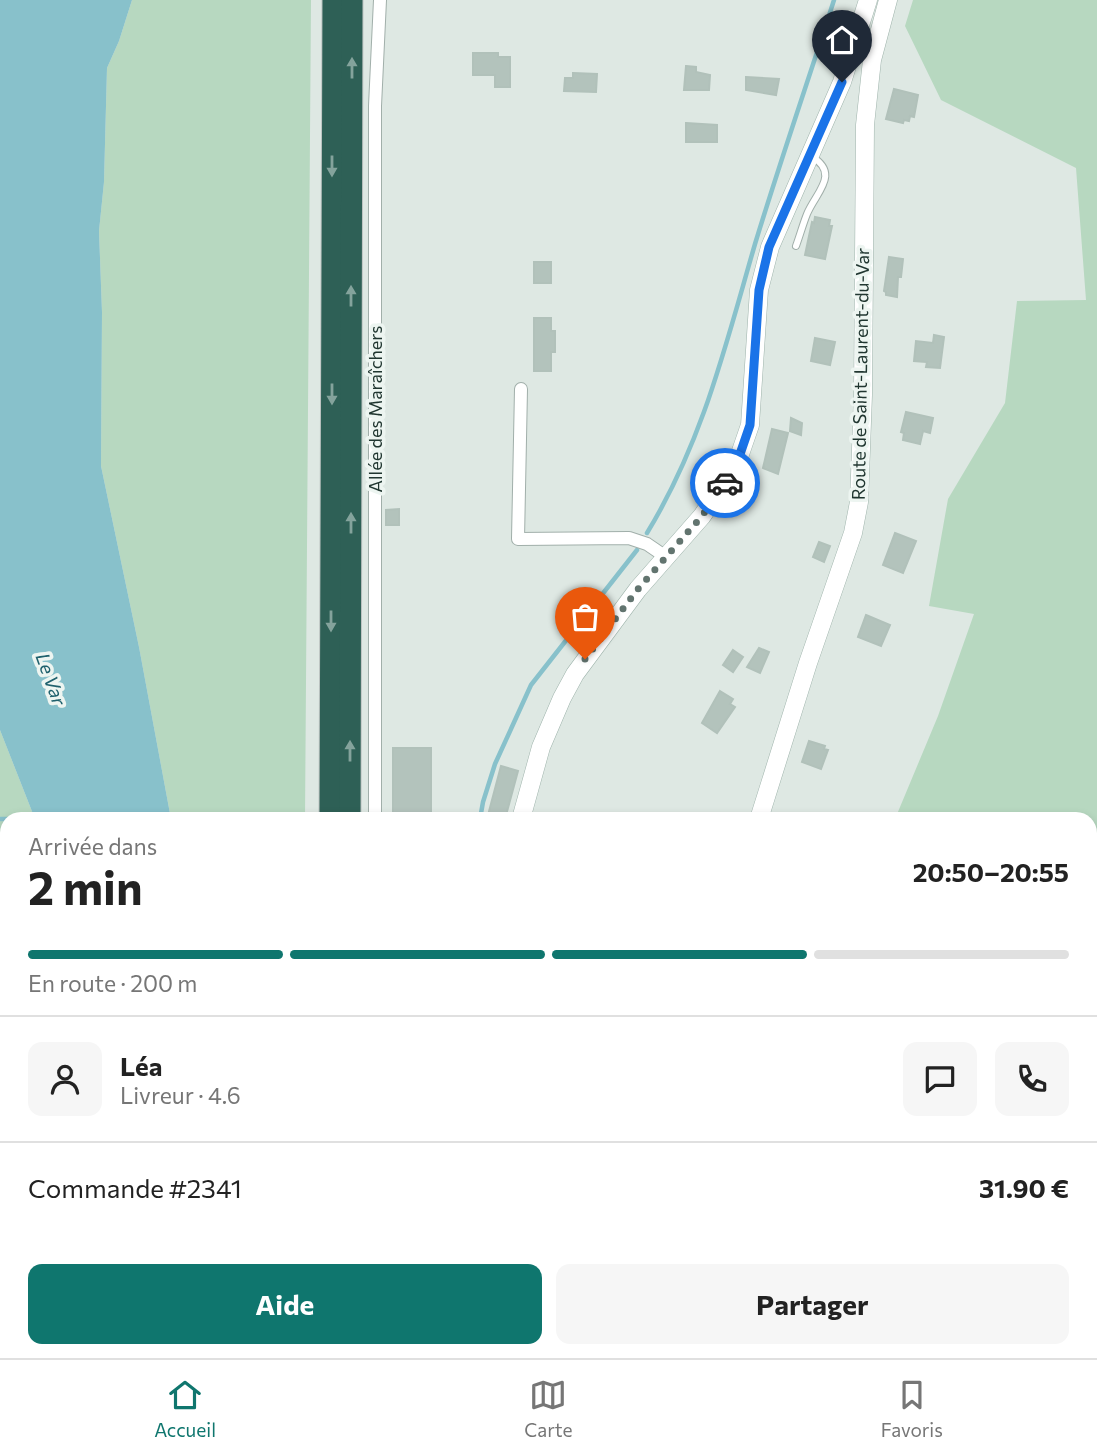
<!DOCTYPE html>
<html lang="fr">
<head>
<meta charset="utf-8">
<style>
	:root { --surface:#fff; --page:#f6f6f6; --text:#222; --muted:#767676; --line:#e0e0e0; --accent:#0f766e }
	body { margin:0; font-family:Commissioner,sans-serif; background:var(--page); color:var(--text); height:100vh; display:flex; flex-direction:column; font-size:26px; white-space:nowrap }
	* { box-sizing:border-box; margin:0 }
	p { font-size:23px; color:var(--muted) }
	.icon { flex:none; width:38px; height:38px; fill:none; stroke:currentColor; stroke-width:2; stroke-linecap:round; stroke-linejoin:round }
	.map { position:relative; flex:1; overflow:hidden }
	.panel { position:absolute; left:0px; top:812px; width:1097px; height:546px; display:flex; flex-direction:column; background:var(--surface); border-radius:21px 21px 0 0; box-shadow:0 4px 10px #0003 }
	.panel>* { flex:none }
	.pin { position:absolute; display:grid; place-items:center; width:60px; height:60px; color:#fff; margin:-72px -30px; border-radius:50% 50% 50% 0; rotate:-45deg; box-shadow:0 0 7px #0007 }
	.pin .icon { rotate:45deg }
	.courier { position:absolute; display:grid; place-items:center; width:70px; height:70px; margin:-35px; border:5px solid #1a73e8; border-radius:50%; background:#fff; color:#222; box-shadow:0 2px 9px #0007 }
	.head em { font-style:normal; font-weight:700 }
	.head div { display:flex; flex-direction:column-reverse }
	.head { display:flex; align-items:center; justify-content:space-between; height:119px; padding:0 28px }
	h1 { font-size:46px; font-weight:700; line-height:52px }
	.bar { display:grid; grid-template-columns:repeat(4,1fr); gap:10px 7px; align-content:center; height:84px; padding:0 28px }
	.bar i { height:9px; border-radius:5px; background:var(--line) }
	.bar .selected { background:var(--accent) }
	.bar p { grid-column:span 4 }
	.line { display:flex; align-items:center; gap:18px; padding:0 28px; border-top:2px solid var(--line) }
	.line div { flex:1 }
	.round { display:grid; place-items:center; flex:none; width:74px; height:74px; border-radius:14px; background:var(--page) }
	.primary-button { display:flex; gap:14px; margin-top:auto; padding:14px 28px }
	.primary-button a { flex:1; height:80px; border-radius:14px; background:var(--accent); color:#fff; font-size:28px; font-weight:700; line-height:80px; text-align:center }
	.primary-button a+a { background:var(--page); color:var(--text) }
	.tab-bar { display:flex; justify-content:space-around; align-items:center; height:98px; border-top:2px solid var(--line); background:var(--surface); font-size:19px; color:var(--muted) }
	.tab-bar a { display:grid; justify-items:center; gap:4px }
	.tab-bar .selected { color:var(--accent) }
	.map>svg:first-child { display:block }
</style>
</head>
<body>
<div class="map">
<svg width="1097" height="1358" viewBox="0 0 1097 1358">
	<rect width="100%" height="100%" fill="#dee8e3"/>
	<g fill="#b7d8c0">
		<path d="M132,0h179l-6,819h-134l-32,-172 -38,-181 1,-154 -3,-81 5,-49 3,-114 12,-27z"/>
		<path d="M913,0h184v1358h-436l3,-7h426v-532h-195l43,-103 36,-102 -45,-8 19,-107 57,-96 12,-102 69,-1 -10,-132 -135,-68 -36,-74z"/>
		<path d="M0,730l35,89h-28v532h71l-3,7h-75z"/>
		<path d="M232,1351h70v7h-71z"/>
	</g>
	<g fill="#88c1cb">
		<path d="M0,0h132l-13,41 -12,27 -3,114 -5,49 3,81 -1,154 38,181 32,172h-136l-35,-89z"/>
		<path d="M78,1351h154l-1,7h-156z"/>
	</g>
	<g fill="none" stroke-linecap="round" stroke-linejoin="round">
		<g stroke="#88c1cb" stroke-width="4.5">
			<path d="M647,533c56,-92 78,-186 108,-289 25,-82 53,-163 79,-244"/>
			<path d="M0,819h7"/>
			<path d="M480,819l3,-17 12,-38 36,-79 106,-135"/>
		</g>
	</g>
	<g fill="#b3c3bc" stroke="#b1c1ba" stroke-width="2">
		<path d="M473,53h25v4h12v30h-15v-12h-22z"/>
		<path d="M686,66l10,1v5l14,3 -1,15h-25z"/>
		<path d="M573,73l24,1 -1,18 -32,-1 1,-13h8z"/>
		<path d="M746,77l33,2 -3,16 -30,-5z"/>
		<path d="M894,89l24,6 -4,22 -4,-1 -1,5 -5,-1 -1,3 -17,-4z"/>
		<path d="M686,123l31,2v17h-31z"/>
		<path d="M815,217l15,3 -1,6h3l-7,33 -20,-4 7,-33 2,1z"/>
		<path d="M889,257l14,2 -2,18h-3l-1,20 -11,-2v-3l-2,-1z"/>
		<rect x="534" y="262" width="17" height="21"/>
		<path d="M534,318h17v13h4v21h-4v19h-17z"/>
		<path d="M934,335l10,2 -4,31 -14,-1 1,-5 -13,-1 2,-20 17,2z"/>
		<path d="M815,338l20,4 -5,23 -19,-4z"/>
		<path d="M906,412l27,6 -3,15 -7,-2 -3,13 -17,-4 1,-7 -3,-1z"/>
		<path d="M791,418l11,5 -1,12 -11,-4z"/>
		<path d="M772,429l16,4 -10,41 -15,-6z"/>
		<path d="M399,509v16h-13v-15z"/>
		<path d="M895,533l21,8 -13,32 -20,-8z"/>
		<path d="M819,542l11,4 -6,16 -11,-5z"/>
		<path d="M866,615l24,10 -9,21 -23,-9z"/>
		<path d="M759,648l10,4 -9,21 -13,-6z"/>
		<path d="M733,650l10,7 -10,15 -10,-7z"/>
		<path d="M720,691l13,8 -3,5 5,3 -18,26 -15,-10z"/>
		<path d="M809,741l16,5 -1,3 4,1 -7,19 -19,-7z"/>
		<rect x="393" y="748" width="38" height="71"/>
		<path d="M501,766l17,5 -13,48h-18z"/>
	</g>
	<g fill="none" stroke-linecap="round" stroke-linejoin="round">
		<defs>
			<path id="lane" d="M796,246c4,-11 7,-22 11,-32 9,-22 34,-40 4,-58"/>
			<g id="street">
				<path d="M521,389l-3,150 111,-1 18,6 19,13"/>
				<path d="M375,819v-713l5,-106"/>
				<path d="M368,1358v-7"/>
			</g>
			<g id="secondary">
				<path d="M521,819l20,-72 21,-49 13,-24 63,-85 64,-73 22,-32 15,-27 11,-32 9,-135 11,-43 72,-165 26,-82"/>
				<path d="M759,819l49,-156 45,-130 6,-31 4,-107 2,-270 7,-65 16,-60"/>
				<path d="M508,1358l1,-7"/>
				<path d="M667,1358l2,-7"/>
			</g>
			<g id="highway">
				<path d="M330,819l3,-819"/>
				<path d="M350,819l2,-819"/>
				<path d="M326,1358v-7"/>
				<path d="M345,1358v-7"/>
			</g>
		</defs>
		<use href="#lane" stroke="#a1afaa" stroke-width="8"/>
		<use href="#street" stroke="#a1afaa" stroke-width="14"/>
		<use href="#secondary" stroke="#9eb3ab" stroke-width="19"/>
		<use href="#highway" stroke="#bcc3c1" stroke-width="23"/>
		<g stroke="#80aa9c" stroke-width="2.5" stroke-dasharray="3.5 5" stroke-linecap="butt">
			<path d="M724,1351l7,4h12l1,3"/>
			<path d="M689,1358l9,-7"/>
		</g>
		<use href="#lane" stroke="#fff" stroke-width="6"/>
		<use href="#street" stroke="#fff" stroke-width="12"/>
		<use href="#secondary" stroke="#fff" stroke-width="18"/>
		<use href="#highway" stroke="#2e6056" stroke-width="21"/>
	</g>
	<defs><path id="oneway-solid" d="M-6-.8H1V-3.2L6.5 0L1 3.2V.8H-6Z" transform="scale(1.75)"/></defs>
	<g fill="#84a39c">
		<use href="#oneway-solid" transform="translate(352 68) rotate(-90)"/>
		<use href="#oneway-solid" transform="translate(332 166) rotate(90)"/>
		<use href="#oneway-solid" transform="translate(351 296) rotate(-90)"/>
		<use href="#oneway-solid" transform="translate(332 394) rotate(90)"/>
		<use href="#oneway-solid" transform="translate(351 523) rotate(-90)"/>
		<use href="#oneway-solid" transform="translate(331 621) rotate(90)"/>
		<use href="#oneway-solid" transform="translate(350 751) rotate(-90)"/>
	</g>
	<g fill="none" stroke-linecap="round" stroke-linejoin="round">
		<path stroke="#62746f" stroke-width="7" stroke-dasharray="0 12.6" d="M585,659l53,-70 64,-73 23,-33"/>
		<path stroke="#1a73e8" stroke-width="9" d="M725,483l14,-26 11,-32 9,-135 10,-43 73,-165"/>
	</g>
	<g text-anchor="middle" stroke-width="7" stroke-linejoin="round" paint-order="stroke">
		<g font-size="18" fill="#203630" stroke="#edf5f1">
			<text transform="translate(861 374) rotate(-89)" y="6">Route de Saint-Laurent-du-Var</text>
			<text transform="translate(376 409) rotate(-90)" y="6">Allée des Maraîchers</text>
		</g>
		<g font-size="19" font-style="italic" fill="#1f616d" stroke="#edf5f1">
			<text transform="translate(51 679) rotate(70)" y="7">Le Var</text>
		</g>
	</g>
</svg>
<div class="pin" style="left:585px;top:659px;background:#ea580c"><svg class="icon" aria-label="bag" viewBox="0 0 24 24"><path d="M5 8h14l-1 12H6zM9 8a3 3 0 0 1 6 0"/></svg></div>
<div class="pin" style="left:842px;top:82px;background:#1f2937"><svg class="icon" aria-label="home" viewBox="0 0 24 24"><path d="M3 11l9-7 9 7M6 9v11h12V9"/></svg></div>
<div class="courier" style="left:725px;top:483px"><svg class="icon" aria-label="car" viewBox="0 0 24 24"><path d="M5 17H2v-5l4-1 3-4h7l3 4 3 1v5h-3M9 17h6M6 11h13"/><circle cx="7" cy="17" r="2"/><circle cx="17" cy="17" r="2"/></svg></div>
<section class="panel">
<div class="head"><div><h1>2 min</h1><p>Arrivée dans</p></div><em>20:50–20:55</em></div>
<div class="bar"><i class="selected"></i><i class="selected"></i><i class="selected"></i><i></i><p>En route · 200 m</p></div>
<div class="line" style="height:126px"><a class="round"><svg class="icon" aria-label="person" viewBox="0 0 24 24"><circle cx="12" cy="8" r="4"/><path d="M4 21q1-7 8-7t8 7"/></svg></a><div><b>Léa</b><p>Livreur · 4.6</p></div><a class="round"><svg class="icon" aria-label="chat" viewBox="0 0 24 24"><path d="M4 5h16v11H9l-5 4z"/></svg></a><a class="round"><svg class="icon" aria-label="phone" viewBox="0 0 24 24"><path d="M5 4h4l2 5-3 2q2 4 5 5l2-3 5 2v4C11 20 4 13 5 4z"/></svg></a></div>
<div class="line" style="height:91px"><div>Commande #2341</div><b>31.90 €</b></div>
<div class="primary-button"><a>Aide</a><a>Partager</a></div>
</section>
</div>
<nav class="tab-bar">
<a class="selected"><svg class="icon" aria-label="home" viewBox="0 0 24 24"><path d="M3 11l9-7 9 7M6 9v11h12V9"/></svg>Accueil</a>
<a><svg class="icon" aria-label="map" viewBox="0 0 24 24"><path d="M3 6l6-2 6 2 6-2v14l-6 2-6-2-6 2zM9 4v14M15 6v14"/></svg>Carte</a>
<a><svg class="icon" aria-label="saved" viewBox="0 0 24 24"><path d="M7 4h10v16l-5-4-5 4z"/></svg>Favoris</a>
</nav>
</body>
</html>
